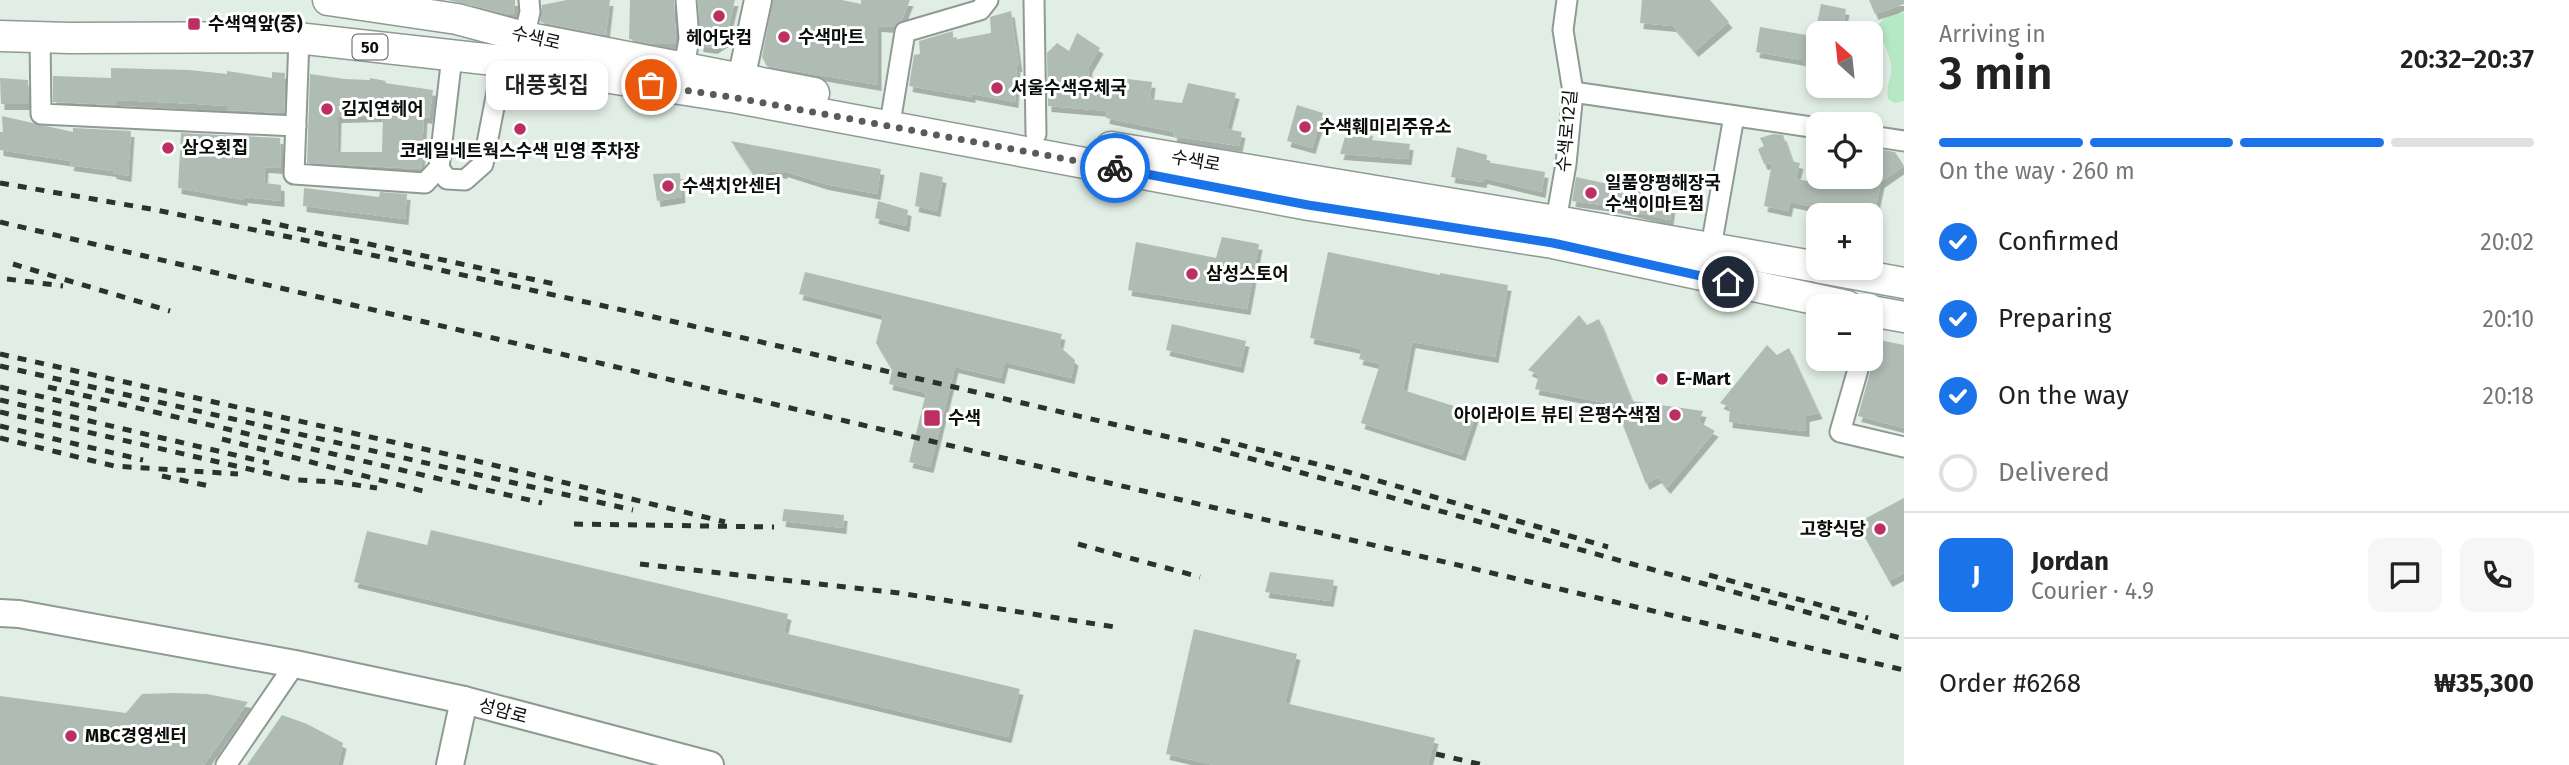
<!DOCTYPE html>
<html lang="en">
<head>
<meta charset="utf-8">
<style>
	:root { --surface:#fff; --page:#f6f6f6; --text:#222; --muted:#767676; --line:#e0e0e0; --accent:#1a73e8 }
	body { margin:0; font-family:"Fira Sans","Noto Sans KR",sans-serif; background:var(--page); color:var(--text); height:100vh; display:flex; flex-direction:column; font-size:26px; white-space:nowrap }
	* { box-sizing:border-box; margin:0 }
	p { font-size:23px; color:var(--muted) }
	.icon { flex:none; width:38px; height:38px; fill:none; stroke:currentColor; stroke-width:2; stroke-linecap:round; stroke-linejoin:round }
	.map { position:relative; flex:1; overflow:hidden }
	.drawer { display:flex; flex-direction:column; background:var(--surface); width:665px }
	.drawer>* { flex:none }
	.needle { width:46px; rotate:333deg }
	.buttons { position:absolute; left:1806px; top:21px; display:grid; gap:14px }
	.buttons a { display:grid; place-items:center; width:77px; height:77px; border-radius:14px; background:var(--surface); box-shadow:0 4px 10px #0003; font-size:35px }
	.pin { position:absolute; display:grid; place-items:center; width:60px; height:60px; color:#fff; margin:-30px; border:4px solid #fff; border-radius:50%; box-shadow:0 2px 7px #0007 }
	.courier { position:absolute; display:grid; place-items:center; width:70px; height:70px; margin:-35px; border:5px solid #1a73e8; border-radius:50%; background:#fff; color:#222; box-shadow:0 2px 9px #0007 }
	.bubble { position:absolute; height:49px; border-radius:14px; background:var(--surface); box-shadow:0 4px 10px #0003; font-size:23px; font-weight:600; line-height:49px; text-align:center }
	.head em { font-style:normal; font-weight:600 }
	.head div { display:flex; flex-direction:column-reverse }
	.head { display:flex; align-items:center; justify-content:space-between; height:119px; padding:0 35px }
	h1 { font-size:46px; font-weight:600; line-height:52px }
	.bar { display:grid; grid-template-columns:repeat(4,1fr); gap:10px 7px; align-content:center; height:84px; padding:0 35px }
	.bar i { height:9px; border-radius:5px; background:var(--line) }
	.bar .current { background:var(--accent) }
	.bar p { grid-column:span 4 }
	.line { display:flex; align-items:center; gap:18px; padding:0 35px; border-top:2px solid var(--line) }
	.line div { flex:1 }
	.round { display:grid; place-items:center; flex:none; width:74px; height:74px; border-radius:14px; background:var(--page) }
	ol { padding:0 35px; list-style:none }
	li { display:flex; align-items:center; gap:21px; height:77px }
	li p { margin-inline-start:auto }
	li .icon { padding:7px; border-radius:50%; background:var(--accent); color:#fff; stroke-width:4 }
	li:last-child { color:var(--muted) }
	li i { width:38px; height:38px; border:4px solid var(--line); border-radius:50% }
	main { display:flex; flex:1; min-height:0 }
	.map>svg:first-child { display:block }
</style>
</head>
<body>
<main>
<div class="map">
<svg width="1904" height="765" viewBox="0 0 1904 765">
	<defs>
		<filter id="shadow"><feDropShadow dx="3.5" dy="6" stdDeviation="0" flood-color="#0004"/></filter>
	</defs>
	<rect width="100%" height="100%" fill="#e1eee5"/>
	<path fill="#b6e8c5" d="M1897,12l7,1v88l-9,2 -7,-4c-3,-13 5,-22 3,-35 -2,-13 -11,-25 -13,-39l7,-7z"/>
	<g fill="#afbcb3" fill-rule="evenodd" filter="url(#shadow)">
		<path d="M448,0h67v14l-11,-1z"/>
		<path d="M567,0h43l-4,35 -66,-13 2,-17z"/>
		<path d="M630,0h44l2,44h-23l-24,-5z"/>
		<path d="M698,0h37l-10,41 -11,7 -14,-2z"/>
		<path d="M773,0h69l19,4v-4h49l-8,20 -8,7 -16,-1v59l-111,-19 -5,-9z"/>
		<path d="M1642,0h68l19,22 -34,29 -22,-25 -33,-3z"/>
		<path d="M1869,0h35v4l-29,10z"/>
		<path d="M1821,4l25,5 -4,24h-27z"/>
		<path d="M1011,11l8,55h-2l-2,36 -43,-8v3l-63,-11 5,-31 6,-1 -1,-13 34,-10v9l38,-7 -1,-16z"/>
		<path d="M1760,27l58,10v47l-16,-24 -46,-8z"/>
		<path d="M1077,33l23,15 -11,19 -2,22 33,5v-16l32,4 -2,17 32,4 6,-20 48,10 -9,36 15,3 -3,14 -66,-10 1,-4 -68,-14 1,-7 -59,-5 -1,-53 10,-10 12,8z"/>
		<path d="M111,68l78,2 38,4v-3l45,7v-6l13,1 -1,40 -57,-3v-4l-30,-2 -80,-4v5l-64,-3v-26l58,2z"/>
		<path d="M310,74l35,5 25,1v-2l16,3 -1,2 48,7 -4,28 -5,-1 -3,52 -114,-6zM383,116l-1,36h-45l1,-35z"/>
		<path d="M0,78l28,2 1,24h-28z"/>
		<path d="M1297,105l26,8 -11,35 -25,-7z"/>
		<path d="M2,116l71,16v-4l58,3 -3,45 -15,-3v-2l-43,-6 1,-4 -71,-11v-18h3z"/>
		<path d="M1347,130l26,6 -1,4 38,4 -2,15 -68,-5z"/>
		<path d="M181,133l99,5 1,30 -16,-1 -1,16 17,2v16l-37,-4v3l-66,-12z"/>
		<path d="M1773,134l10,1 9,26 8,2 -4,16 40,7 1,-4 18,3 -3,-8h19v-24l6,-4 18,3 9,14 -23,16 -7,33h-22l-62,-13 -2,9 -24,-5 8,-43 -8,1 -6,-15 6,-3 -4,-8z"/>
		<path d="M731,141l150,28 -4,25 -52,-10 -41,-13v2l-14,-2 -11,12z"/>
		<path d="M1457,147l30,8 -1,7 59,10 -3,20 -58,-14 -1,4 -32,-5z"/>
		<path d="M920,172l23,5 -6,34 -22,-5z"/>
		<path d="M680,173l2,24 -25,4 -4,-27z"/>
		<path d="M1576,177l97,21 -3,22 -60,-14 -38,-5z"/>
		<path d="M304,188l75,9 1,-5 27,2 -2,25 -102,-13z"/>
		<path d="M878,201l30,9 -2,16 -31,-8z"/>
		<path d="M1222,237l37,7 -12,65 -119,-19 8,-48 80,16z"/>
		<path d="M1328,252l112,23v-2l68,12 -13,72 -83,-15 -9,48 73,23 -14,42 -101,-32 19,-59 -21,-5 3,-10 -52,-11z"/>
		<path d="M805,272l257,62 -3,12 16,14 -4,18 -66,-16 -4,16 -46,-11 -25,100 -21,-5 17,-69 -37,-9 3,-14 -16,-27 7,-28 -84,-21z"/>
		<path d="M1579,315l8,10 12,-6 33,82 71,10 -4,11 16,9 -48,57 -9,-11 -12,7 -31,-79 -80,-16 4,-14 -11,-5z"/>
		<path d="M1172,324l74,17 -6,26 -74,-17z"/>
		<path d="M1879,340l25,5v83l-46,-12z"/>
		<path d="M1767,345l10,10 12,-7 30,65 -13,3v15l-77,-9 1,-15 -10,-4z"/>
		<path d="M1904,498v75l-15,8 -32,-58z"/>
		<path d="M784,509l60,6 -1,13 -61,-7z"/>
		<path d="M431,530l357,84 -4,19 236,56 -12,48 -654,-155 13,-51 60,14z"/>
		<path d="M1270,572l64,8 -4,21 -65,-9z"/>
		<path d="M1194,629l103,25 -12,49 150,35 -7,27h-214l-48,-11z"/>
		<path d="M176,693l31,1 41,8 -44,63h-204v-69l126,17 16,-19z"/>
		<path d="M282,715l25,9 36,19 -5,22h-91z"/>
	</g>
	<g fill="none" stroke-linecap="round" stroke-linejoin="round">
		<defs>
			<g id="street">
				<path d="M1034,0l2,134"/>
				<path d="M524,37l6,-25 -1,-12"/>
				<path d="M40,38l1,76 255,12"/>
				<path d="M299,39l-5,135 131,9 14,-15"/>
				<path d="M452,56l-13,112 8,11 18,1 18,-16 20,-103"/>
				<path d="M684,67l5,-28 -3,-39"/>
				<path d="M1573,92l245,36"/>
				<path d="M892,111l13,-79 75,-22 8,-10"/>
				<path d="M1871,136l33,5"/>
				<path d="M1556,221l10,-57 7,-72 -10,-62 4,-30"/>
				<path d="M1711,247l23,-131"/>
				<path d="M1861,359l-21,73 64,15"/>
				<path d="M226,765l69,-101"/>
			</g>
			<g id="secondary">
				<path d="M737,98l21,-98"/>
				<path d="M0,613l19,1 276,50 169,36 246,65"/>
				<path d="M450,765l14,-65"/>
			</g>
			<g id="primary">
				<path d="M328,0l129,19 67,18 290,56"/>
				<path d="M0,36l70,2 218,-1 215,24 234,37 572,107 244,38 294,63"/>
				<path d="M1111,147l445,74 262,46"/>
				<path d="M1821,268l83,15"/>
				<path d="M1871,311l33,6"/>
			</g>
		</defs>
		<use href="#street" stroke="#8e9a92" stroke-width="23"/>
		<use href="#secondary" stroke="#8e9a92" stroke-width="30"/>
		<use href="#primary" stroke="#8e9a92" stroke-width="33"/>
		<use href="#street" stroke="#fff" stroke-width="19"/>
		<use href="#secondary" stroke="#fff" stroke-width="26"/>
		<use href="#primary" stroke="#fff" stroke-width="30"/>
		<g stroke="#2c322e" stroke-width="5" stroke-dasharray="9 9" stroke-linecap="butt">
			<path d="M0,183l151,26 148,30 355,78 540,126 710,196"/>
			<path d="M262,221l297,64"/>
			<path d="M0,222l1904,448"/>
			<path d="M13,264l157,47"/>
			<path d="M7,279l56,7"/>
			<path d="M0,354l473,106 252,62"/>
			<path d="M0,366l633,144"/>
			<path d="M0,387l99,23"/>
			<path d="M48,387l494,116"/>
			<path d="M0,400l269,63"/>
			<path d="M0,412l297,68 40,2 40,6"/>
			<path d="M0,426l143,34"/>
			<path d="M0,438l114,28 124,8"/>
			<path d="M222,439l201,52"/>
			<path d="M1221,440l127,32 260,75"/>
			<path d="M162,476l52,11"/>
			<path d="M574,524l200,3"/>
			<path d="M1078,544l122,33"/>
			<path d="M640,564l259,29 216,34"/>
			<path d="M1709,575l159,43"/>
			<path d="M1436,754l47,11"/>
		</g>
	</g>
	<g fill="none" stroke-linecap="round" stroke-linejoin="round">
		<path stroke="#565d58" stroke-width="7" stroke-dasharray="0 12.6" d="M651,85l86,13 378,70"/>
		<path stroke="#1a73e8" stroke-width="9" d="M1115,168l193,37 245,38 175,39"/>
	</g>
	<g fill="#bc2f62" stroke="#fff" stroke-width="2.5">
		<circle cx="719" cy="16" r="7"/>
		<rect x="187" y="17" width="14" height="14" rx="3.5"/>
		<circle cx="784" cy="37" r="7"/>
		<circle cx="997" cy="88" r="7"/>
		<circle cx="327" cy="109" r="7"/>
		<circle cx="1305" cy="127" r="7"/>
		<circle cx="520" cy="129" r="7"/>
		<circle cx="168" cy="148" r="7"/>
		<circle cx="668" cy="186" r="7"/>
		<circle cx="1591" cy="193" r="7"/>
		<circle cx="1192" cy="274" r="7"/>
		<circle cx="1662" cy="379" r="7"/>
		<circle cx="1675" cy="415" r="7"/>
		<rect x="923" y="409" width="18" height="18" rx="3.5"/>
		<circle cx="1880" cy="529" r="7"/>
		<circle cx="71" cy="736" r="7"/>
	</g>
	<g text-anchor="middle" stroke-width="6" stroke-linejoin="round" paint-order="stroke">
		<rect fill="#fff" stroke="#545755" stroke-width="2" x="352.5" y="34.5" width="35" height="25" rx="5"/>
		<g font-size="16" font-weight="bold" fill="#0b0f0c">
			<text x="370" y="53">50</text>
		</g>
		<g font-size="18" font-weight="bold" fill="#0b0f0c" stroke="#fff" text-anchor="start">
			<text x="208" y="30">수색역앞(중)</text>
			<text x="798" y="43">수색마트</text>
			<text x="719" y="44" text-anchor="middle">헤어닷컴</text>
			<text x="1011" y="94">서울수색우체국</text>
			<text x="341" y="115">김지연헤어</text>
			<text x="1319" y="133">수색훼미리주유소</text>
			<text x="182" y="154">삼오횟집</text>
			<text x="520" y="157" text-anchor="middle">코레일네트웍스수색 민영 주차장</text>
			<text x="1605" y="189">일품양평해장국<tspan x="1605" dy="21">수색이마트점</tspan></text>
			<text x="682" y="192">수색치안센터</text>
			<text x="1206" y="280">삼성스토어</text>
			<text x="1676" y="385">E-Mart</text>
			<text x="1661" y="421" text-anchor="end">아이라이트 뷰티 은평수색점</text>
			<text x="948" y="424">수색</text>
			<text x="1866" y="535" text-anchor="end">고향식당</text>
			<text x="85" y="742">MBC경영센터</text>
		</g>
		<g font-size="18" fill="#0b0f0c" stroke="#fff">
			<text transform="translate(536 38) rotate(13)" y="6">수색로</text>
			<text transform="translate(1567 131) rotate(-85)" y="6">수색로12길</text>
			<text transform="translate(1196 161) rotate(10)" y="6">수색로</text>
			<text transform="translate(503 711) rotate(15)" y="6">성암로</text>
		</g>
	</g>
</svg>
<div class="buttons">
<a><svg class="needle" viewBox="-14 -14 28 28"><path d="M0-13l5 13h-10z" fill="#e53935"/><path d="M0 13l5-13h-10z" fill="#767676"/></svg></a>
<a><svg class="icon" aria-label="locate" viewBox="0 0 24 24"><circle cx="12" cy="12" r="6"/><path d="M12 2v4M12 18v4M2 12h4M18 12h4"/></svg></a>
<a>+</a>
<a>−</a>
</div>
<div class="pin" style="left:651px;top:85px;background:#ea580c"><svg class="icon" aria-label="bag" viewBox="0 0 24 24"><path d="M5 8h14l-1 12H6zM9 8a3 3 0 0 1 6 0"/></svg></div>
<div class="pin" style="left:1728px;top:282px;background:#1f2937"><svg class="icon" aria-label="home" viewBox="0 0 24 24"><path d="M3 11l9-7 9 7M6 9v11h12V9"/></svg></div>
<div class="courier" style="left:1115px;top:168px"><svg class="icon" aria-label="bike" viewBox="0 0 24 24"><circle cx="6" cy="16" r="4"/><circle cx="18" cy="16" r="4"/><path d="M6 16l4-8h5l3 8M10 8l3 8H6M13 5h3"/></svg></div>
<div class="bubble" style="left:486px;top:61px;width:122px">대풍횟집</div>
</div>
<section class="drawer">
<div class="head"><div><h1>3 min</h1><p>Arriving in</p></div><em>20:32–20:37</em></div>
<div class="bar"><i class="current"></i><i class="current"></i><i class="current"></i><i></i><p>On the way · 260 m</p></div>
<ol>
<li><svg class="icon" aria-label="check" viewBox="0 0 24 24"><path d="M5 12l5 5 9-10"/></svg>Confirmed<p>20:02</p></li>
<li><svg class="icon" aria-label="check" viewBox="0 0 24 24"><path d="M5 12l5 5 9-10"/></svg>Preparing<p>20:10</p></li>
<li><svg class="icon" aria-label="check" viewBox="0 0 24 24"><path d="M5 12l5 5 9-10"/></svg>On the way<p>20:18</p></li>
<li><i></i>Delivered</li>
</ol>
<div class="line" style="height:126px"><b class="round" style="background:var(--accent);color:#fff">J</b><div><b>Jordan</b><p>Courier · 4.9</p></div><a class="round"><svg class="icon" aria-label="chat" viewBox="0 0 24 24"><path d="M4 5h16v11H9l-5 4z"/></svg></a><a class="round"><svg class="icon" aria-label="phone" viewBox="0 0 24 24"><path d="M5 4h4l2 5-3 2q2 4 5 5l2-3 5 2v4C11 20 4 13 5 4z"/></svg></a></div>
<div class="line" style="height:91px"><div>Order #6268</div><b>₩35,300</b></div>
</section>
</main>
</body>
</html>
